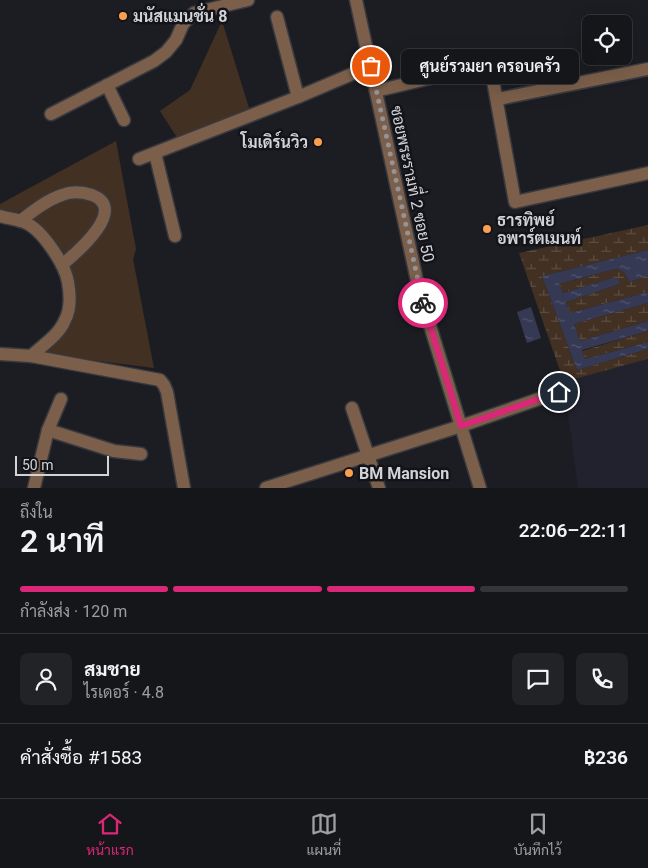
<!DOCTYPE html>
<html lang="th">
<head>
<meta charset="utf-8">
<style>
	:root { --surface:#15161a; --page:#222327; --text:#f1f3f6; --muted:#9d9fa2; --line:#343539; --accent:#db2777 }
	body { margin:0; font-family:Roboto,Sarabun,sans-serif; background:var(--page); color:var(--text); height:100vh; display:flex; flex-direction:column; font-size:19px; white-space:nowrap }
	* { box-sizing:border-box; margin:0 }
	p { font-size:16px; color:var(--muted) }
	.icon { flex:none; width:28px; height:28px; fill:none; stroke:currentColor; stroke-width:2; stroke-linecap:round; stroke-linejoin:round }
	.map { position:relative; height:488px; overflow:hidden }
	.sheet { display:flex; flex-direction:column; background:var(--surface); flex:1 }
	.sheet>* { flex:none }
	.fabs { position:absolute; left:582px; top:15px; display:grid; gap:10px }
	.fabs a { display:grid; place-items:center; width:50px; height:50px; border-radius:8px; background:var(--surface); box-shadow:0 5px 20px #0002,0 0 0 1px var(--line); font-size:25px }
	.scale { position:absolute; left:15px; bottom:12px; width:94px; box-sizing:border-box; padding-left:5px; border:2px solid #d3d3d7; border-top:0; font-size:14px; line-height:18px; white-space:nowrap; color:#d3d3d7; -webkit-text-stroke:4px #131419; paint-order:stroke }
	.pin { position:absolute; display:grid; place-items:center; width:42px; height:42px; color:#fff; margin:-21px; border:2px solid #fff; border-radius:50%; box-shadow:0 1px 5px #0007 }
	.courier { position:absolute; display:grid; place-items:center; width:50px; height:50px; margin:-25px; border:4px solid #db2777; border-radius:50%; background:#fff; color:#222; box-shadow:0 1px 6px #0007 }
	.bubble { position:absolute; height:35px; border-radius:8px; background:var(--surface); box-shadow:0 5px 20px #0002,0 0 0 1px var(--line); font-size:16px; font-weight:600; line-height:35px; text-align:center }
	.headline em { font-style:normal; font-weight:600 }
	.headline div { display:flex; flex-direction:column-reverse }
	.headline { display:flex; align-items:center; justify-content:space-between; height:85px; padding:0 20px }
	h1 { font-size:32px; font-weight:600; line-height:38px }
	.bar { display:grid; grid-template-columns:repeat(4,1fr); gap:8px 5px; align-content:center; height:60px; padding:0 20px }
	.bar i { height:6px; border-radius:4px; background:var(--line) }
	.bar .on { background:var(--accent) }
	.bar p { grid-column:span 4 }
	.line { display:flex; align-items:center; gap:12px; padding:0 20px; border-top:1px solid var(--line) }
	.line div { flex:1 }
	.round { display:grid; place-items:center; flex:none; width:52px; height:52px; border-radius:8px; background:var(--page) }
	.dock { display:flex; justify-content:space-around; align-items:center; height:70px; border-top:1px solid var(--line); background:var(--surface); font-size:14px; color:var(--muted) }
	.dock a { display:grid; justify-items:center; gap:2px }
	.dock .on { color:var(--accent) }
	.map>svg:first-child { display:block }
</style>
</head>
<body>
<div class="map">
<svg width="648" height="488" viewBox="0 0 648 488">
	<defs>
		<pattern id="wetland-marsh" width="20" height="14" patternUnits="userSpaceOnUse" patternTransform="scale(1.25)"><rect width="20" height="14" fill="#423022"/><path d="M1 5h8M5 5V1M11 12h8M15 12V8" fill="none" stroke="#5c4d41"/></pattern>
		<pattern id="water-ripples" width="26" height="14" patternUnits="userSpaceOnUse" patternTransform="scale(1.25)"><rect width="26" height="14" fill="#363954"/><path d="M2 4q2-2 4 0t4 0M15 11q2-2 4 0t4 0" fill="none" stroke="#52556c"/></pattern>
	</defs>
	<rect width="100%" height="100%" fill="#1c1d22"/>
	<path fill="#21222d" d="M648,359v129h-70l-14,-106z"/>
	<g fill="#423022">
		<path d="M222,21l28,90 -72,28 -18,-28 30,-21z"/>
		<path d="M116,141l20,108 -3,10 21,109 -111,-14 18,-17 10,-65 -2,-8 38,-45 -12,-28 -64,15 -17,8 -14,-5v-5z"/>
		<path d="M75,198c14,-1 18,2 26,13l-11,22 -27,23 -30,-34 1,-5 24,-15z"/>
	</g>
	<g fill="url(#wetland-marsh)">
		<path d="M648,225v25l-106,26 35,94 71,-21v10l-84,23 -45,-129z"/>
		<path d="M615,269c9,1 11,5 14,13l19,-6v16l-78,21 -4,-11 54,-18 -8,-6 -49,15 -4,-9z"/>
		<path d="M648,303v18l-68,20 -6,-17z"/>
		<path d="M648,331v11l-63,17 -3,-8z"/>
	</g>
	<g fill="url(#water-ripples)">
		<path d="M648,250v26l-19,6c-3,-8 -5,-12 -14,-13l-56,15 4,9 49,-15 6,1 2,5 -54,18 4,11 78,-21v11l-74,21 6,17 68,-20v10l-66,19 3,9 63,-17v7l-71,21 -35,-94z"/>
		<path d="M531,307l10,31 -14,5 -10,-31z"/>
	</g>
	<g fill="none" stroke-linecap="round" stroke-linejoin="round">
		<defs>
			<g id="minor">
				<path d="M356,0l63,290 61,198"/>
				<path d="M277,17l21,80"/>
				<path d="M107,85l17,35"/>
				<path d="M376,91l114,-27 25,138 133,-29"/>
				<path d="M498,99l150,-30"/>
				<path d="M51,114l103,-53 12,-9 10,-12 7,-16 11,-11 54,-13"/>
				<path d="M155,153l20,83"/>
				<path d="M139,159l159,-62 73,-31"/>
				<path d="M0,216c9,3 18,3 26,7 16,7 39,41 42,59 2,11 3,27 -3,38 -6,15 -22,25 -34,36"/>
				<path d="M20,221c13,-10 27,-21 42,-26 10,-4 21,-3 30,0 37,14 -16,58 -30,70"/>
				<path d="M0,354l31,2 129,24 4,5 3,7 17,96"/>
				<path d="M352,408l27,80"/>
				<path d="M48,430l66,21 27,3"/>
				<path d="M34,488l14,-58 13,-31"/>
				<path d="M266,488l195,-62 98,-34"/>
			</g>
		</defs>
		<use href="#minor" stroke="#393a3f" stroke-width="15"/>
		<use href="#minor" stroke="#7b5f4a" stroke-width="12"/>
	</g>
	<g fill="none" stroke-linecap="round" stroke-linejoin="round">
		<path stroke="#939398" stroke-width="5" stroke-dasharray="0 9" d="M371,66l52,237"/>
		<path stroke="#db2777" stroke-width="6" d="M423,303l38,123 98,-34"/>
	</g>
	<g fill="#fa9f4f" stroke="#131419" stroke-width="2">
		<circle cx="123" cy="16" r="5"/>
		<circle cx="318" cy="142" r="5"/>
		<circle cx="487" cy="229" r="5"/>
		<circle cx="349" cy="473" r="5"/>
	</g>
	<g text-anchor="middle" stroke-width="5" stroke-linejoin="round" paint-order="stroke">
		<g font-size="16" font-weight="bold" fill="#d3d3d7" stroke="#131419" text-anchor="start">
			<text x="133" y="22">มนัสแมนชั่่น 8</text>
			<text x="308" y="148" text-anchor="end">โมเดิร์นวิว</text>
			<text x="497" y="226">ธารทิพย์<tspan x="497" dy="18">อพาร์ตเมนท์</tspan></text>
			<text x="359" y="479">BM Mansion</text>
		</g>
		<g font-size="16" fill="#d3d3d7" stroke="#131419">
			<text transform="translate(413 184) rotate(78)" y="6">ซอยพระรามที่ 2 ซอย 50</text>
		</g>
	</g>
</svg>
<div class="fabs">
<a><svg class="icon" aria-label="locate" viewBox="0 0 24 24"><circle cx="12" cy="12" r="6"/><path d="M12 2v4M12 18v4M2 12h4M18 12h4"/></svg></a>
</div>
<div class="scale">50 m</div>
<div class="pin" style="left:371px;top:66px;background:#ea580c"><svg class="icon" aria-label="bag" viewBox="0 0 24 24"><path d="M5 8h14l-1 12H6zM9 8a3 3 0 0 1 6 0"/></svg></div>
<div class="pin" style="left:559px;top:392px;background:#1f2937"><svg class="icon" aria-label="home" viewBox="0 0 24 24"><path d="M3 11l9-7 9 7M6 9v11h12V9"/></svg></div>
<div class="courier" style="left:423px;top:303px"><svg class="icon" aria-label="bike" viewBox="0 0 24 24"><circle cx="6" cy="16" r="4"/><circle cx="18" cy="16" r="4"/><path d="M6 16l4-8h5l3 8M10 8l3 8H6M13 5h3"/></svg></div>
<div class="bubble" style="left:401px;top:49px;width:178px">ศูนย์รวมยา ครอบครัว</div>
</div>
<section class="sheet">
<div class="headline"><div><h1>2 นาที</h1><p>ถึงใน</p></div><em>22:06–22:11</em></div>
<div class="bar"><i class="on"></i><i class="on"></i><i class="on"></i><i></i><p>กำลังส่ง · 120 m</p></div>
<div class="line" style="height:90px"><a class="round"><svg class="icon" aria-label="person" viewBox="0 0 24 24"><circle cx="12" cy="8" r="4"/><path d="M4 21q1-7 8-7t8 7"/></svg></a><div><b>สมชาย</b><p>ไรเดอร์ · 4.8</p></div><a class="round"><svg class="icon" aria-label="chat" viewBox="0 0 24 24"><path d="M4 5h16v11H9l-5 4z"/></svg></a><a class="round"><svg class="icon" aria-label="phone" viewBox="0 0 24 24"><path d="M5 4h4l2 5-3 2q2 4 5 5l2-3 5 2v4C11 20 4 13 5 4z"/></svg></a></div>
<div class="line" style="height:65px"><div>คำสั่งซื้อ #1583</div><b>฿236</b></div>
</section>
<nav class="dock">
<a class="on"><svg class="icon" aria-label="home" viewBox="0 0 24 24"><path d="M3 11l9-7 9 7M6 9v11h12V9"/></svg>หน้าแรก</a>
<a><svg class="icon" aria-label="map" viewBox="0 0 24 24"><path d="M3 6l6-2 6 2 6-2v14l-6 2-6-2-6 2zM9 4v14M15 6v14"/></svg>แผนที่</a>
<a><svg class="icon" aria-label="saved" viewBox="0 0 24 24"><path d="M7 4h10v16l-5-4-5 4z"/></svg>บันทึกไว้</a>
</nav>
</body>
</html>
